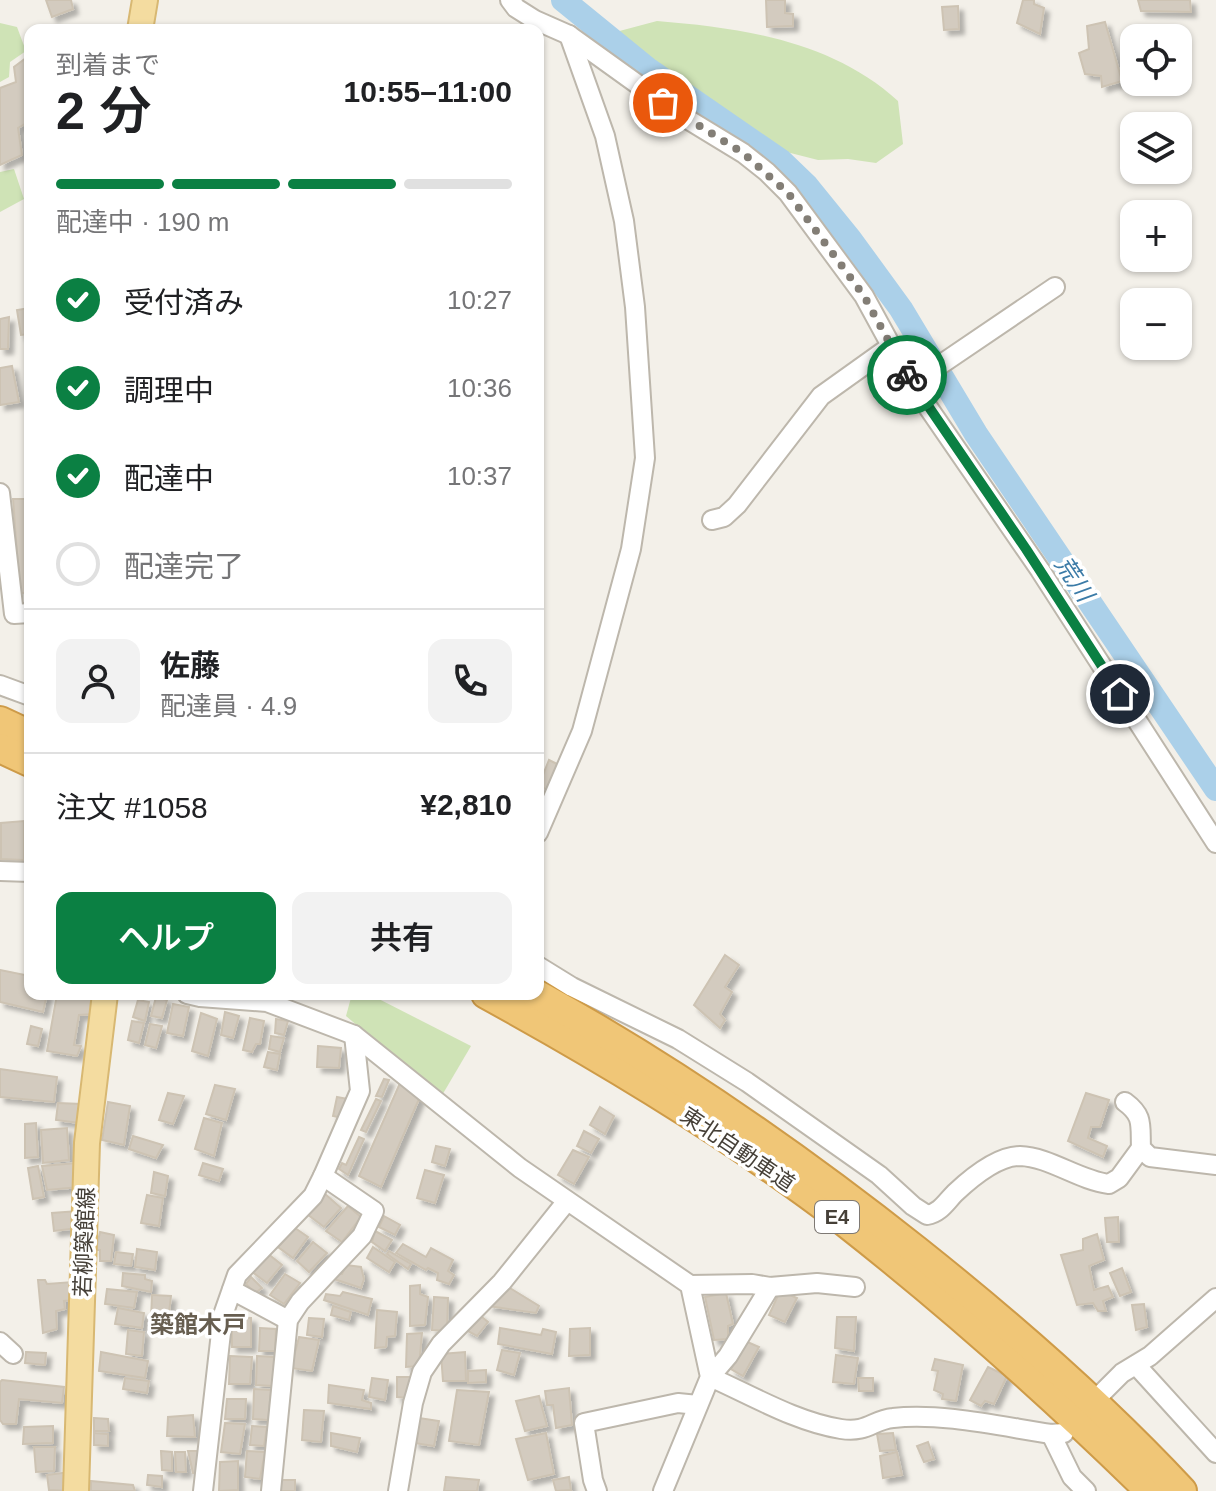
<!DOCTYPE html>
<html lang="ja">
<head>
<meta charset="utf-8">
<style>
	:root { --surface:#fff; --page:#f2f2f2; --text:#202124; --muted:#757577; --line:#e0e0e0; --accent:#0b8043 }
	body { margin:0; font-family:Helvetica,"Noto Sans JP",sans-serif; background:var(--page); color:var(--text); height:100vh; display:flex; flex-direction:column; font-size:30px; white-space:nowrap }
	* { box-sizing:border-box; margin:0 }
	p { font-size:26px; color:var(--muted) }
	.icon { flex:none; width:44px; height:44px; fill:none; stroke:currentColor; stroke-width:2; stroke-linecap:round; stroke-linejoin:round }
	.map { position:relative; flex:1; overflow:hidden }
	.panel { position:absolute; left:24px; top:24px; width:520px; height:976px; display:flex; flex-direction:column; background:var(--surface); border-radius:16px; box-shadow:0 2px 6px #0004 }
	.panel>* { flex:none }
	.buttons { position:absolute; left:1120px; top:24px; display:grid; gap:16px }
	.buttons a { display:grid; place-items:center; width:72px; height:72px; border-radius:16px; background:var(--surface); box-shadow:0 2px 6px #0004; font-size:40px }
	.pin { position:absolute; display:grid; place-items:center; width:68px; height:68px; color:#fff; margin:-34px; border:4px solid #fff; border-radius:50%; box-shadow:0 2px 8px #0007 }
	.courier { position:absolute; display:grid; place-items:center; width:80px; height:80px; margin:-40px; border:6px solid #0b8043; border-radius:50%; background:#fff; color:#222; box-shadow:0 2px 10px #0007 }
	.head em { font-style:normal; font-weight:600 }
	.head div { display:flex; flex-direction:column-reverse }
	.head { display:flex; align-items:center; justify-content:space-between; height:136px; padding:0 32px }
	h1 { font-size:52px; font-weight:600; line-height:60px }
	.bar { display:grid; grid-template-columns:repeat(4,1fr); gap:12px 8px; align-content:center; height:96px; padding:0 32px }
	.bar i { height:10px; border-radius:6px; background:var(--line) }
	.bar .current { background:var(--accent) }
	.bar p { grid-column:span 4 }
	.line { display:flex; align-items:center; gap:20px; padding:0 32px; border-top:2px solid var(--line) }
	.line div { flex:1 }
	.round { display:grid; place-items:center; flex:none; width:84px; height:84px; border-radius:16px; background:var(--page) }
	ol { padding:0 32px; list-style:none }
	li { display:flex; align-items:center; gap:24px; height:88px }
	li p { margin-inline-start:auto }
	li .icon { padding:8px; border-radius:50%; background:var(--accent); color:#fff; stroke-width:4 }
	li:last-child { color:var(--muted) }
	li i { width:44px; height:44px; border:4px solid var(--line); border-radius:50% }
	.primary-button { display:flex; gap:16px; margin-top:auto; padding:16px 32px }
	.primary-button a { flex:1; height:92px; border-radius:16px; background:var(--accent); color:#fff; font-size:32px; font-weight:600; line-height:92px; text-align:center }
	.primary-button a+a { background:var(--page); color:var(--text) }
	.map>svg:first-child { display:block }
</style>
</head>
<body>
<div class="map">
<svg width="1216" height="1491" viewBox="0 0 1216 1491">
	<defs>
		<filter id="shadow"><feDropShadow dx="5" dy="5" stdDeviation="2" flood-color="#0004"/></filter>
	</defs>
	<rect width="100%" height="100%" fill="#f3f0e9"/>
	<g fill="#cfe3b6">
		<path d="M657,21c86,7 175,20 241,80l5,43 -27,19 -28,-4 -30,1 -90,-23 -66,-27 -42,-25 -7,-34 -1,-18z"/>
		<path d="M0,23l17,4 9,24 -16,11 -1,15 -9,5z"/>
		<path d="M14,169l10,30 -24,13v-40z"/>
		<path d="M352,994h17l102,52 -30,51 -95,-81z"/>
	</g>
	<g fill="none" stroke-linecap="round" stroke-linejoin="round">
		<path stroke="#abd0e9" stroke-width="24" d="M563,0l86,70 132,91 26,25 43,53 51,70 75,125 240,355"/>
	</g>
	<g fill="#d3cbbf" stroke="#cdc3b3" stroke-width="2" filter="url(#shadow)">
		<path d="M46,0h25l2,9 -21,8z"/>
		<path d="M766,0h19v13l8,1v12l-26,1z"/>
		<path d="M1023,0h11v4l10,4 -4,26 -23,-11z"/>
		<path d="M1138,0h52l1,12 -50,-1z"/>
		<path d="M958,6l1,23 -15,1 -2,-23z"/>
		<path d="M1105,22l17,59 -20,6 -1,-11 -16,-2 -6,-21 10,-4 -2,-23z"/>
		<path d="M30,55v66l-12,7 4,27 -22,10v-77l16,-6 -2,-15z"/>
		<path d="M30,308v26l-9,1 -4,-25z"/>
		<path d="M9,317l-1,32h-8v-30z"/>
		<path d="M12,366l7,36 -19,3v-37z"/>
		<path d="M13,499h15l2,94h-10z"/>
		<path d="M549,760l10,5 -12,25 -8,-5z"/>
		<path d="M24,821v39l-23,-1v-36z"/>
		<path d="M725,955l14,10 -14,22 7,5 -12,22 5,6 -5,8 -26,-23z"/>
		<path d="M0,970l30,6v18h17l-4,18 -43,-10z"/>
		<path d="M57,994h40l-2,20 -16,1 -5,30 7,1 -4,10 -30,-5z"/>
		<path d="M156,997l11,3 -5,18 -11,-2z"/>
		<path d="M138,1000l11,2 -4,19 -12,-4z"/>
		<path d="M173,1004l16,3 -6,29 -16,-3z"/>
		<path d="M225,1012l14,4 -6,22 -12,-3z"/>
		<path d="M201,1013l16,6 -9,37 -16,-5z"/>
		<path d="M250,1018l14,3 -4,23h-4l-4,8 -9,-2z"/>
		<path d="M276,1019l12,2 -4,14 -9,-2z"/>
		<path d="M132,1021l12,2 -5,20 -11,-3z"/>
		<path d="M150,1024l12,2 -6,22 -11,-3z"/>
		<path d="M31,1026l11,3 -4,17 -11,-2z"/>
		<path d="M271,1036l13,2 -4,14 -11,-3z"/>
		<path d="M318,1046l23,2 -2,20 -22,-1z"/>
		<path d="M268,1052l12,2 -3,16 -13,-3z"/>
		<path d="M0,1069l57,8 -3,25 -54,-5z"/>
		<path d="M384,1079l5,1 -7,17 -6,-1z"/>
		<path d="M400,1083l22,9 -41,95 -22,-11z"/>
		<path d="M215,1085l20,4 -9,31 -20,-6z"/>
		<path d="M168,1093l16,3 -11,28 -14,-4z"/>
		<path d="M1086,1093l23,7 -9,27h-9l-3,11 19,8 -4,11 -35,-16z"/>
		<path d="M337,1097l11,2 -5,19 -10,-2z"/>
		<path d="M376,1099l5,2 -15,31 -5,-2z"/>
		<path d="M108,1102l22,4 -6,39 -22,-5z"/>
		<path d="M58,1103l23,1 -1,19 -24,-3z"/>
		<path d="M600,1107l14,9 -9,18 -15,-9z"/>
		<path d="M204,1118l18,5 -8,33 -19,-7z"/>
		<path d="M36,1123l2,34 -13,1v-34z"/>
		<path d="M67,1128l2,32 -26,3 -2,-33z"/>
		<path d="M584,1131l15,8 -8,14 -14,-7z"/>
		<path d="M133,1136l30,9 -7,13 -27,-9z"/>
		<path d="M359,1137l5,2 -16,36 -9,-6 3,-6 4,2z"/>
		<path d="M436,1146l14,3 -5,17 -13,-4z"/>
		<path d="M573,1150l16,7 -15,27 -16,-9z"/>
		<path d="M77,1163l3,24 -33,3 -5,-24z"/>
		<path d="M203,1163l20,6 -4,12 -20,-6z"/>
		<path d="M38,1166l6,31 -11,2 -5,-31z"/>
		<path d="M425,1170l19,5 -9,28 -18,-5z"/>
		<path d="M154,1172l14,4 -3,20 -14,-3z"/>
		<path d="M324,1193l17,15 -17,19 -17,-13z"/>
		<path d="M147,1195l16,3 -4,28 -18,-3z"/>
		<path d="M348,1206l13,11 -19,25 -16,-11z"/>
		<path d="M78,1211v17l-24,3 -2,-18z"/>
		<path d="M384,1216l16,9 -5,10 -16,-8z"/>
		<path d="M1118,1217l1,25h-12l-2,-24z"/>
		<path d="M295,1228l13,9 -15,21 -15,-11z"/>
		<path d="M375,1231l17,9 -7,11 -13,-9z"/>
		<path d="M100,1232l14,3 -3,26h-11v-11h-4z"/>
		<path d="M1097,1234l7,26 -15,6 5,24 14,-4 5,11 -10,4 3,10h-8l-5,-8 -16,2 -16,-50 22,-5v-11z"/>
		<path d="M313,1242l14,11 -18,19 -12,-11z"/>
		<path d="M403,1244l23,13 5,-9 22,12 -5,11 6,4 -5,9 -12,-4 1,-7 -10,-5 -2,2 -30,-17z"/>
		<path d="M373,1247l22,15 -6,10 -22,-14z"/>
		<path d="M137,1249l20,3 -2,18 -20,-3z"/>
		<path d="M389,1251l22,13 -3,5 -21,-15z"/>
		<path d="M116,1252l17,2 -2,12 -17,-2z"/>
		<path d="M267,1253l15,12 -15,18 -16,-12z"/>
		<path d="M346,1265l15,2 3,12 -3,9 -30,-10 1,-5 10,1z"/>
		<path d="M1122,1268l9,24 -11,4 -10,-23z"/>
		<path d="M123,1273l22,2v4l7,2 -1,11 -29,-6z"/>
		<path d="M285,1274l15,9 -16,21 -14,-9z"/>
		<path d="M251,1277l11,11 -7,5 -9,-9z"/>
		<path d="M38,1280h7l2,4 26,-2 2,18 -11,1 1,8 -9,2 1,18 -14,4z"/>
		<path d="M420,1285v9l8,3 -3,28 -15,1v-40z"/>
		<path d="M505,1285l34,21 -3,7 -48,-7z"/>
		<path d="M107,1289l30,3 -3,16 -29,-4z"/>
		<path d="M780,1291l17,7 -12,24 -16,-7z"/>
		<path d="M343,1292l29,7 -4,16 -44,-15 2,-6 14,2z"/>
		<path d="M726,1293l7,31 -5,2v13l-14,1 -9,-43z"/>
		<path d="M152,1295l19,1 -3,25 -17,-2z"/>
		<path d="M434,1297l14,1 -1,33 -15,-1z"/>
		<path d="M1144,1304l3,23 -11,3 -4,-25z"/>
		<path d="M333,1306l18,6 -2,8 -18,-5z"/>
		<path d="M118,1308l26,5 -2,15 -27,-4z"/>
		<path d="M377,1310l20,2 -2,24 -8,1 -1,10 -11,1z"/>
		<path d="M477,1313l11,9 -11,14 -13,-7z"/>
		<path d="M232,1317l19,1v29h-19z"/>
		<path d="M837,1317h19l-2,34 -19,-3z"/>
		<path d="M309,1318l15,1 -2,18 -15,-2z"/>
		<path d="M260,1328l16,1 -1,22h-16z"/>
		<path d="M500,1328l41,7 2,-6 13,3 -4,22 -54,-10z"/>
		<path d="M590,1328v27l-21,1 1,-27z"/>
		<path d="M128,1330l16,2 -2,24 -16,-2z"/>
		<path d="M422,1333l-3,33 -13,1 1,-33z"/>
		<path d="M299,1337l20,3 -7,31 -21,-3z"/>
		<path d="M745,1341l14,6 -16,29 -12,-7z"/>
		<path d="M502,1350l18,3 -6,22 -17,-5z"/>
		<path d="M26,1352l20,1 -1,12 -20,-2z"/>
		<path d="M101,1352l47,9 -3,17 -46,-7z"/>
		<path d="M465,1352l1,29h-23l-2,-27z"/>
		<path d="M836,1355l22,3 -4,26 -21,-2z"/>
		<path d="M230,1356l22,1 -2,27h-21z"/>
		<path d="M257,1356l17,1 -1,29 -17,-1z"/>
		<path d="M935,1359l28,6 -7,36 -14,-2 1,-5 -9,-4 4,-19 -6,-1z"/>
		<path d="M988,1367l19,9 -13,28 -9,-3 -4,5 -11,-6z"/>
		<path d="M486,1370v12l-18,1v-12z"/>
		<path d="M397,1377h14l-2,21 -12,-1z"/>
		<path d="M125,1378l24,3 -2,12 -24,-4z"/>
		<path d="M372,1378l16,2 -3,20 -16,-3z"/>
		<path d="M858,1378h15v13h-14z"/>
		<path d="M2,1380l62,7 -2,16 -43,-4 -3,25h-13l-3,-4v-38z"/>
		<path d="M329,1385l35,5 -2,10 9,3v6l-43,-6z"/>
		<path d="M569,1388l3,37 -16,3 -3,-23h-6l-2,-14z"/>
		<path d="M254,1389l17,1 -3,30 -15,-1z"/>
		<path d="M457,1390l32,2 -10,53 -30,-4z"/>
		<path d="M539,1396l8,30 -22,5 -9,-30z"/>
		<path d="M227,1399h19l-1,20h-20z"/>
		<path d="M304,1410l20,1 -3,31 -19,-2z"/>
		<path d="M193,1415l2,22 -28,-1 1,-19z"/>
		<path d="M94,1418l14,1 1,12h-15z"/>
		<path d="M419,1418l20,3 -5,25 -20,-3z"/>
		<path d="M225,1423l20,1 -5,30 -19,-2z"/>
		<path d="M53,1426v17l-30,1 1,-17z"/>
		<path d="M252,1426l15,1 -3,19 -14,-1z"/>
		<path d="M94,1433l14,1v12l-14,-1z"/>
		<path d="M331,1433l29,5 -3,14 -26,-6z"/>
		<path d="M546,1433l8,41 -26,6 -12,-41z"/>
		<path d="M893,1433l3,17 -16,1 -3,-17z"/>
		<path d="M928,1442l6,17 -10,3 -7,-16z"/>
		<path d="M34,1447h21l-1,24 -18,1z"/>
		<path d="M161,1451l11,1v19l-10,-1z"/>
		<path d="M188,1451h14l-2,22h-7z"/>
		<path d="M247,1451l18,1 -5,27 -15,-2z"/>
		<path d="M175,1452h10l1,20h-10z"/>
		<path d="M897,1452l5,23 -19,3 -3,-22z"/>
		<path d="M238,1461v29l-19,1 1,-29z"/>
		<path d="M70,1472v19l-21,-1 -2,-15z"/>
		<path d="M148,1475l14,1v11l-15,-2z"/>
		<path d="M446,1477l33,3 -2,11h-33z"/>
		<path d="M569,1477l2,13 -15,1 -3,-11z"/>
		<rect x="277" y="1480" width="18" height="11"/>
		<path d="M91,1481l42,4 2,6h-44z"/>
	</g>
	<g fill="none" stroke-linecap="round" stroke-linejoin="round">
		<defs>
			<g id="minor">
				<path d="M510,0l6,8 19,12 34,15 110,79 64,39 24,19 21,21 76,103 48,88 143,-97"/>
				<path d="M912,384l128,186 176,273"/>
				<path d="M0,493l14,121 16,-1"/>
				<path d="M712,520l12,-3 13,-12 84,-109 70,-50"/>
				<path d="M0,685l30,11"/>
				<path d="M538,833l44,-102 49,-182 14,-91 -10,-151 -11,-86 -19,-85 -36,-101"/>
				<path d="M0,871l30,1"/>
				<path d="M538,966l34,21 106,52 69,43 132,93 34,31 14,9c13,-2 19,-13 28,-22 16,-15 43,-37 65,-37 30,1 58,24 89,28l10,-6 22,-30"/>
				<path d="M187,994l13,3 67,5 87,33 166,133 170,117 20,92 -47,114"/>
				<path d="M1125,1102c19,14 15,23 16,46l9,9 66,8"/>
				<path d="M690,1285l62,-1 18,3 47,-4 38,4"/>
				<path d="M770,1287l-42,69 -18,21c41,18 86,45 131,52 27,4 31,-9 52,-11 47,-6 111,9 158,16l13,-1"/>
				<path d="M232,1290l56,30"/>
				<path d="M0,1342l13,12"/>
				<path d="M1136,1365l80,88"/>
				<path d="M1099,1396l23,-23 28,-17 66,-58"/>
				<path d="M1051,1434l21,43 14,14"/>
				<path d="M203,1491l20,-176 14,-40 76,-79 10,-20 37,-85 -6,-56"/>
				<path d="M271,1491l17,-171 12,-18 62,-66 12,-25 -51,-35"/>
				<path d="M398,1491l15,-88 9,-31 19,-28 61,-62 65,-81"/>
				<path d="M597,1491l-4,-11 -9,-57 94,-20 20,2"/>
			</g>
			<g id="major">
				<path d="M140,30l5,-30"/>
				<path d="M76,1491l11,-348 18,-149"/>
			</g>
			<g id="highway">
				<path d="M0,721l30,14"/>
				<path d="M0,748l30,14"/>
				<path d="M486,994c124,68 247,142 359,228 107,84 208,174 305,269"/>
				<path d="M536,994c135,74 261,162 381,257 93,74 184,153 265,240"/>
			</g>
		</defs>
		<use href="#minor" stroke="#bdb7ac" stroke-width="22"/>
		<use href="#major" stroke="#d8b872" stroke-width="28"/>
		<use href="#highway" stroke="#ce9b48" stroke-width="32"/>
		<use href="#minor" stroke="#fff" stroke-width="18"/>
		<use href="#major" stroke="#f4dca0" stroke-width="24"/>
		<use href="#highway" stroke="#f0c677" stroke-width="28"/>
	</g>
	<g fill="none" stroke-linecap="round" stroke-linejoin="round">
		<path stroke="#837e76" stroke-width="8" stroke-dasharray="0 14.4" d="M663,103l80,50 45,40 76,103 43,79"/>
		<path stroke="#0b8043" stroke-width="10" d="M907,375l119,174 94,145"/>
	</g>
	<g text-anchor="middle" stroke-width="7" stroke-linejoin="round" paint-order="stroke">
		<rect fill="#fff" stroke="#7e7974" stroke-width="2" x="815" y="1201" width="44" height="32" rx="6"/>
		<g font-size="20" font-weight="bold" fill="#464038">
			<text x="837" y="1224">E4</text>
		</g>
		<g font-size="22" fill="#464038" stroke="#fff">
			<text transform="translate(738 1149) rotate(34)" y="8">東北自動車道</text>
			<text transform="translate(84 1242) rotate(-88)" y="8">若柳築館線</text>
		</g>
		<g font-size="24" font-style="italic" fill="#3b7ba7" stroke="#fff">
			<text transform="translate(1074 579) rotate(56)" y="8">荒川</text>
		</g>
		<g font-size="24" font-weight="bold" fill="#675e50" stroke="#fff">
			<text x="198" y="1333">築館木戸</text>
		</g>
	</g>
</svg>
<div class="buttons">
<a><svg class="icon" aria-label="locate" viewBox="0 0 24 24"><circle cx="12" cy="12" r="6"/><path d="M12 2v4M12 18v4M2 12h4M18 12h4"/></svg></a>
<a><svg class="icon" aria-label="layers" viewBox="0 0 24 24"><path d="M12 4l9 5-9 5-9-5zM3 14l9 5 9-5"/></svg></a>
<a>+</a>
<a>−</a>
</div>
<div class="pin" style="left:663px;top:103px;background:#ea580c"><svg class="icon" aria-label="bag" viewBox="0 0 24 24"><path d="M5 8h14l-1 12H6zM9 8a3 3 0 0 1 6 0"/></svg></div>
<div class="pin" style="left:1120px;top:694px;background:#1f2937"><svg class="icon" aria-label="home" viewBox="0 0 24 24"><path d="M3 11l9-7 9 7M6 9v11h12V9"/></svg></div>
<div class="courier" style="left:907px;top:375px"><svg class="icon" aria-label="bike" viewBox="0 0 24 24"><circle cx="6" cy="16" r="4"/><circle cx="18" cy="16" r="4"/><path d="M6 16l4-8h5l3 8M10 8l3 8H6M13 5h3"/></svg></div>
<section class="panel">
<div class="head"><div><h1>2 分</h1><p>到着まで</p></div><em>10:55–11:00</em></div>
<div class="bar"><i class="current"></i><i class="current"></i><i class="current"></i><i></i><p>配達中 · 190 m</p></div>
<ol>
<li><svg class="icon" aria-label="check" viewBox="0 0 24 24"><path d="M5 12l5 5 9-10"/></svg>受付済み<p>10:27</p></li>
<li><svg class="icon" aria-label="check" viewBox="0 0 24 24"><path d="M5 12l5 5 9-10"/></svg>調理中<p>10:36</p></li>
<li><svg class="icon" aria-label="check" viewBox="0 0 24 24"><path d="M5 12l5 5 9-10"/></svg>配達中<p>10:37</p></li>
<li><i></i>配達完了</li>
</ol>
<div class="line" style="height:144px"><a class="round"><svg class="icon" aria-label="person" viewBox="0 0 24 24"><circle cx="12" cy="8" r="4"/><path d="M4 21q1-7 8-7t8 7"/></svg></a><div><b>佐藤</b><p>配達員 · 4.9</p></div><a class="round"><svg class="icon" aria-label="phone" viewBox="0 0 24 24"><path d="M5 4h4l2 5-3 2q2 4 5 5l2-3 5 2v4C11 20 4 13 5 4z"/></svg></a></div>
<div class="line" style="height:104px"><div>注文 #1058</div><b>¥2,810</b></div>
<div class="primary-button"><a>ヘルプ</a><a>共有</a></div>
</section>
</div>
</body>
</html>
